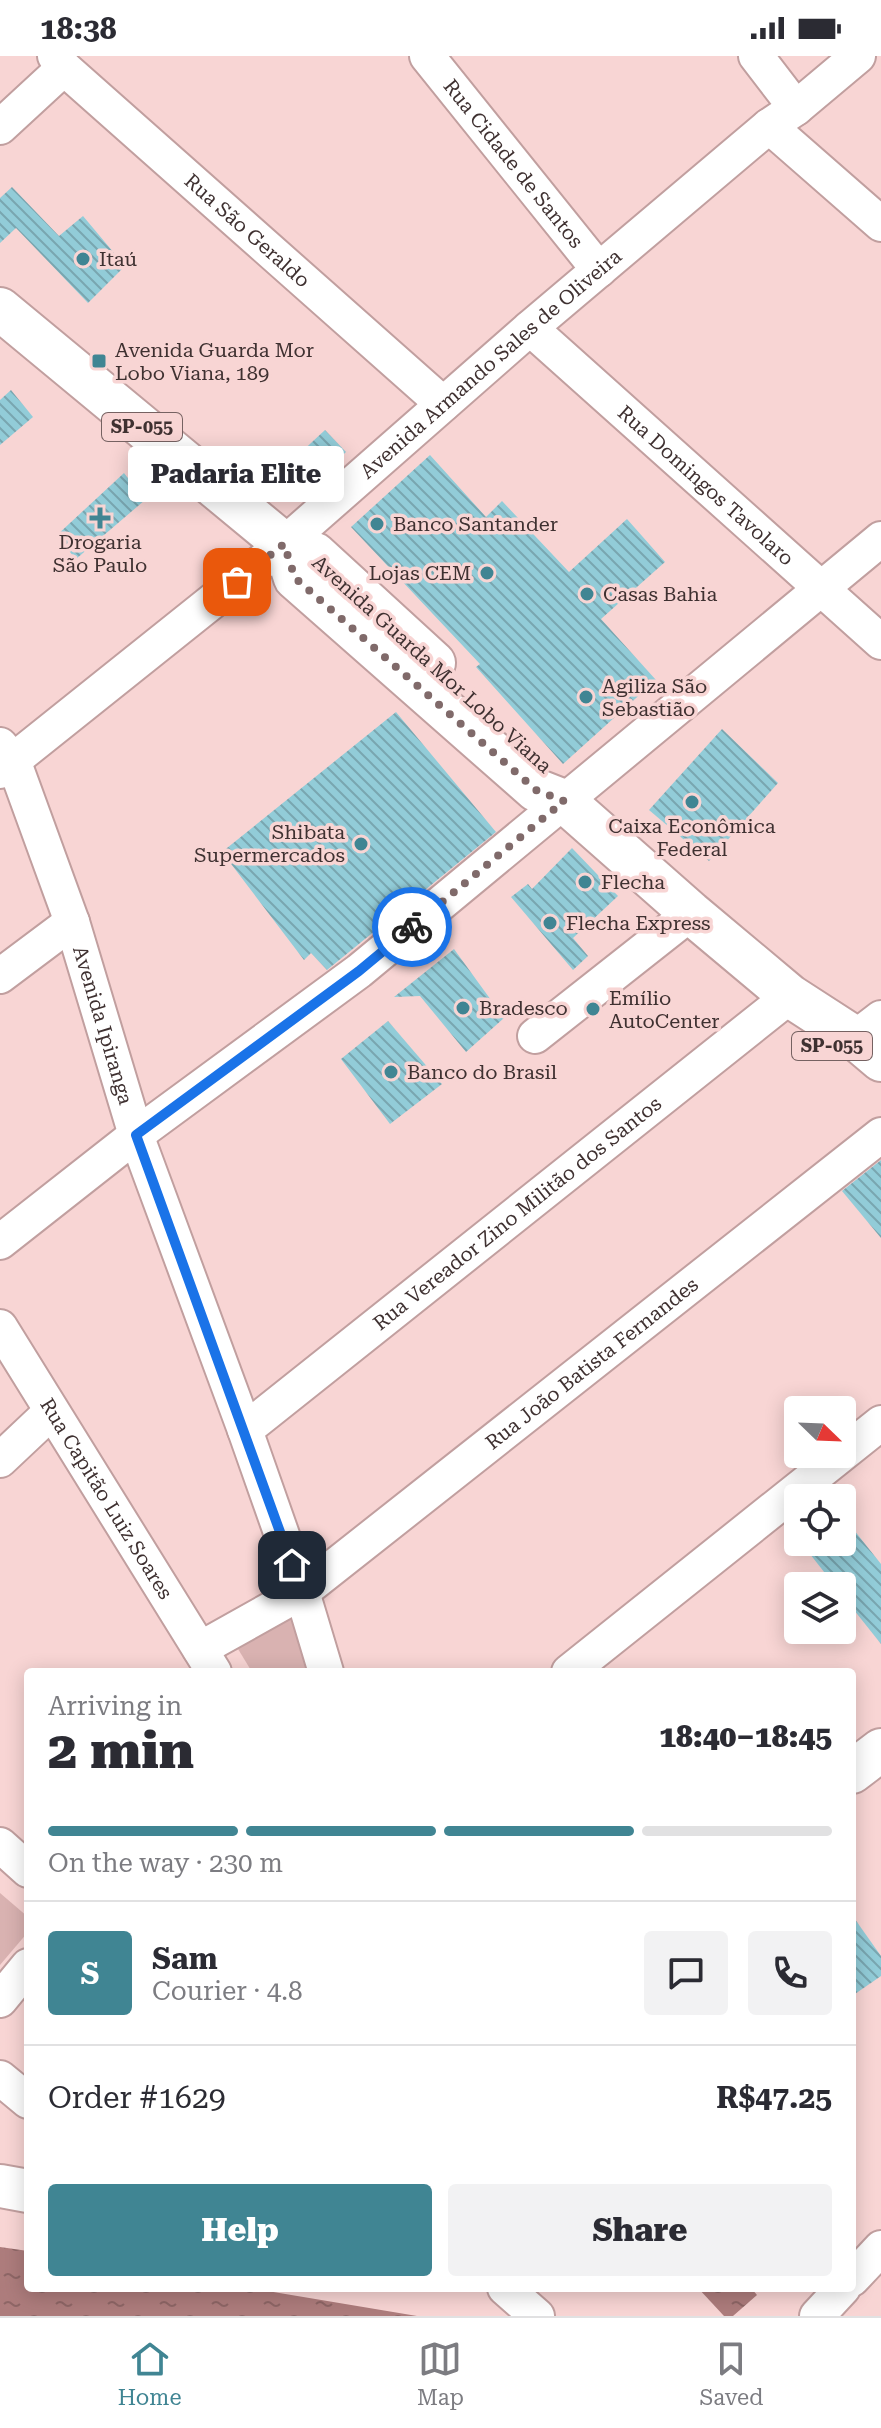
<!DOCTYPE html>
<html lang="en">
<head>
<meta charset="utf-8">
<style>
	:root { --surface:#fff; --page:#f2f2f3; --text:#2b2b33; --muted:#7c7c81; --line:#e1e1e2; --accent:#408593 }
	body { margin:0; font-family:"Roboto Serif",serif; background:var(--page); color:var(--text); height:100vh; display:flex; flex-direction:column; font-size:30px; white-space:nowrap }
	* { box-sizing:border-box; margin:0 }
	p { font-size:26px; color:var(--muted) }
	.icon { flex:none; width:44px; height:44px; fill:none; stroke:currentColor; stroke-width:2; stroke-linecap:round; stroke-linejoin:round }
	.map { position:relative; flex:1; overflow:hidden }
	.panel { position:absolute; left:24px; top:1612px; width:832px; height:624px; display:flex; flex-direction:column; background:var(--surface); border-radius:8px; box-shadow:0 4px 20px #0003 }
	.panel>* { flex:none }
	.needle { width:52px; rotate:113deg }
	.tools { position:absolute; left:784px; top:1340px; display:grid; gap:16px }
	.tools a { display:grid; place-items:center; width:72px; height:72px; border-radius:8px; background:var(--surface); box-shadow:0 4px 20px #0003; font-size:40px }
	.pin { position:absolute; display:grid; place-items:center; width:68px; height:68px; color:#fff; margin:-34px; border-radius:16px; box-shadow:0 4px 12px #0006 }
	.courier { position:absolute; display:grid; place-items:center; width:80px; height:80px; margin:-40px; border:6px solid #1a73e8; border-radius:50%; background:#fff; color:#222; box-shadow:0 2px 10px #0007 }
	.bubble { position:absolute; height:56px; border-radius:8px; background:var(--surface); box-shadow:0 4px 20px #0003; font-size:26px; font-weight:800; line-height:56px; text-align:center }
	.summary em { font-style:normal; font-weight:800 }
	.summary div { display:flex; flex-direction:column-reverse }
	.summary { display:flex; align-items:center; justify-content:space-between; height:136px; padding:0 24px }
	h1 { font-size:52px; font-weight:800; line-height:60px }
	.bar { display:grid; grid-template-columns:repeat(4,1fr); gap:12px 8px; align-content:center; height:96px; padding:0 24px }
	.bar i { height:10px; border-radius:6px; background:var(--line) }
	.bar .on { background:var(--accent) }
	.bar p { grid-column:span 4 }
	.line { display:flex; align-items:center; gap:20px; padding:0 24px; border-top:2px solid var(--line) }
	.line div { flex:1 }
	.round { display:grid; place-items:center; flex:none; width:84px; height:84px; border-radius:8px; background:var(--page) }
	.action { display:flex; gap:16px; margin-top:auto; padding:16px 24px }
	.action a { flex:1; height:92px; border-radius:8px; background:var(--accent); color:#fff; font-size:32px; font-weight:800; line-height:92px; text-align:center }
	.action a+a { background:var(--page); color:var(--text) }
	.status { display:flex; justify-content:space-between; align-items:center; height:56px; padding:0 40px; background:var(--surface); direction:ltr }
	.status svg { height:22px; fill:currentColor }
	.tab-bar { display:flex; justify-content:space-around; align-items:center; height:112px; border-top:2px solid var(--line); background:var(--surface); font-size:22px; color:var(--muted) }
	.tab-bar a { display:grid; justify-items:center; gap:4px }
	.tab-bar .on { color:var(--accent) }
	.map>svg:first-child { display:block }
</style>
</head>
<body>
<div class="status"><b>18:38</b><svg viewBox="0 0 49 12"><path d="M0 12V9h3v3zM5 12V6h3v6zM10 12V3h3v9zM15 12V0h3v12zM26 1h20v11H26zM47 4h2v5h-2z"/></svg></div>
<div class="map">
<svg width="881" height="2260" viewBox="0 0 881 2260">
	<defs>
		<pattern id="water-ripples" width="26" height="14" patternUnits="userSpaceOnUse" patternTransform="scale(2)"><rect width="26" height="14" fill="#ad7c7c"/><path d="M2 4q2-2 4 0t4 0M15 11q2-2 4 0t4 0" fill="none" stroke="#8e6666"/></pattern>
		<pattern id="building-back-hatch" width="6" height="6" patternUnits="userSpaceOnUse" patternTransform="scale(2)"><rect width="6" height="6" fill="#92ccd8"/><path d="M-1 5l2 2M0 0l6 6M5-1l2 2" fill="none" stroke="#79a6b0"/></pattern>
	</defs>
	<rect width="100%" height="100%" fill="#f8d5d4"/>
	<g fill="#d9b2b1">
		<path d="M288,1537l32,79h-68l-17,-28z"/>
		<path d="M0,1837l28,24v15l-28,33z"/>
	</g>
	<g fill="url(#water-ripples)">
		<path d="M0,2191l28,4v37h221l168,28h-417z"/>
		<path d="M698,2232h53l6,7 -24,21h-9z"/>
	</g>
	<g fill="url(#building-back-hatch)">
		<path d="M12,131l47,49 24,-20 42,50 -37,37 -72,-75 -16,15v-45z"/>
		<path d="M11,334l22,27 -33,28v-45z"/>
		<path d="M325,374l21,22 -42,39 -21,-22z"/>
		<path d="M430,399l56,62 16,-16 67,71 58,-53 38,43 -64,57 55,61 -93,84 -87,-97 4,-3 -129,-137z"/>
		<path d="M124,417l21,27 -69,59 -20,-23z"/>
		<path d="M396,656l100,120 -169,138 -16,-17 -7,7 -82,-108z"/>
		<path d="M722,673l56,54 -69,78 -60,-51z"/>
		<path d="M572,792l46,48 -45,42 15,18 -15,14 -62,-73 17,-13 4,5z"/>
		<path d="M454,893l50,69 -38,34 -46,-56 -26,1z"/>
		<path d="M388,965l54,63 -52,40 -49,-65z"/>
		<path d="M881,1104v78l-39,-47z"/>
		<path d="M842,1459l39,49v80l-39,-49v-9h-7l-25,-32 14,-12h18z"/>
		<path d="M852,1859l29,41v20l-29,20z"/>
	</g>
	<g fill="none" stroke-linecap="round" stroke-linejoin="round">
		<defs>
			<g id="minor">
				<path id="s1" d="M55,0l9,12 379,336"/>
				<path id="s2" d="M427,0l172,214"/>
				<path d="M756,0l40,52"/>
				<path d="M769,70l112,98"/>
				<path d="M0,71l64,-59"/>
				<path id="s3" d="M530,272l351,314"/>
				<path id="s4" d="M0,689l13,15 59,162 64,213 109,295 57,162 24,80"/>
				<path id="s5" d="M0,715l284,-227 246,-216 239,-202 27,-18 62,-52"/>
				<path d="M0,920l72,-54"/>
				<path d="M535,980l156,-123"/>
				<path d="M855,982l26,-20"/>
				<path d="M0,1186l136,-107 223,-164 522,-432"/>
				<path id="s6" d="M0,1271l214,345"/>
				<path id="s7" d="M245,1374l545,-434"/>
				<path d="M0,1404l51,-48"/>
				<path id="s8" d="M200,1593l102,-57 579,-457"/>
				<path d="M569,1616l312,-249"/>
				<path d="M0,1789l28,25"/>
				<path d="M0,1944l28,-34"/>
				<path d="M0,2022l28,23"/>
				<path d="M852,2223l29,-31"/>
				<path d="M505,2232l32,28"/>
				<path d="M817,2260l26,-28"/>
			</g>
			<g id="major">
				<path d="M0,253l284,235 31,10 119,109"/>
				<path d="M284,488l11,34 241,212 28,11 127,112 99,83 65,42 26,22"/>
				<path d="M852,1716l29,-22"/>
				<path d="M0,2130l28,5"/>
			</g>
		</defs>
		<use href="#minor" stroke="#c19f9f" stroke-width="38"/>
		<use href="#major" stroke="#c19f9f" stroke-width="46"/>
		<use href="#minor" stroke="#fff" stroke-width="34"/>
		<use href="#major" stroke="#fff" stroke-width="42"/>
	</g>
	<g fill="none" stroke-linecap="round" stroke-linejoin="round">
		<path stroke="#806a6a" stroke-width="8" stroke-dasharray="0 14.4" d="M237,526l47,-38 11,34 241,212 28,11 -152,126"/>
		<path stroke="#1a73e8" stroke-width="10" d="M292,1509l-156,-430 223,-164 53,-44"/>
	</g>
	<g fill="#408593" stroke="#f8d5d4" stroke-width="3">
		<circle cx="83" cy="203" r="8"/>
		<rect x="91" y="297" width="16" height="16" rx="4"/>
		<path d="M96 450h8v8h8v8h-8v8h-8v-8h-8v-8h8z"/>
		<circle cx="377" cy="468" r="8"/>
		<circle cx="487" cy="517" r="8"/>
		<circle cx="587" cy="538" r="8"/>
		<circle cx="586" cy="641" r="8"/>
		<circle cx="692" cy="746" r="8"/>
		<circle cx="361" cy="788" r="8"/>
		<circle cx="585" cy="826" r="8"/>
		<circle cx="550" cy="867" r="8"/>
		<circle cx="463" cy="952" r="8"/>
		<circle cx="593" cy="953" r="8"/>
		<circle cx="391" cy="1016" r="8"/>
	</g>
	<g text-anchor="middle" stroke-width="7" stroke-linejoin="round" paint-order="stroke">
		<g fill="#f8d5d4" stroke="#766262" stroke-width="2">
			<rect x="102" y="357" width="80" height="28" rx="6"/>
			<rect x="792" y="976" width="80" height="28" rx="6"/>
		</g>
		<g font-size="18" font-weight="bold" fill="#3f3131">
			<text x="142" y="377">SP-055</text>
			<text x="832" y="996">SP-055</text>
		</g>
		<g font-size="20" fill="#3f3131" stroke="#f8d5d4">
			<text dy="7" stroke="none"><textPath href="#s2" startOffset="138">Rua Cidade de Santos</textPath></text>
			<text dy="7" stroke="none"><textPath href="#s1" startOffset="260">Rua São Geraldo</textPath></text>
			<text dy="7" stroke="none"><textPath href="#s5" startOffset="638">Avenida Armando Sales de Oliveira</textPath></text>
			<text dy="7" stroke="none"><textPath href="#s3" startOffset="236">Rua Domingos Tavolaro</textPath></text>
			<text transform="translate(432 608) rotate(42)" y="7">Avenida Guarda Mor Lobo Viana</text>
			<text dy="7" stroke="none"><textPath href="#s4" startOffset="300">Avenida Ipiranga</textPath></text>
			<text dy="7" stroke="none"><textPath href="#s7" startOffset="348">Rua Vereador Zino Militão dos Santos</textPath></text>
			<text dy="7" stroke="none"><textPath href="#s8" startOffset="486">Rua João Batista Fernandes</textPath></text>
			<text dy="7" stroke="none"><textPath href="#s6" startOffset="202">Rua Capitão Luiz Soares</textPath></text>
		</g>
		<g font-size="20" fill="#3f3131" stroke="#f8d5d4" text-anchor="start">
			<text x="99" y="210">Itaú</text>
			<text x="115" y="301">Avenida Guarda Mor<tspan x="115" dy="23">Lobo Viana, 189</tspan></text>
			<text x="393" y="475">Banco Santander</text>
			<text x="100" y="493" text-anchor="middle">Drogaria<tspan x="100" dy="23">São Paulo</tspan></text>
			<text x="471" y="524" text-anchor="end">Lojas CEM</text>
			<text x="603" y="545">Casas Bahia</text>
			<text x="602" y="637">Agiliza São<tspan x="602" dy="23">Sebastião</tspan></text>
			<text x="692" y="777" text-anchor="middle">Caixa Econômica<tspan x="692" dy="23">Federal</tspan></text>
			<text x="345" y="783" text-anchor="end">Shibata<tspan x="345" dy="23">Supermercados</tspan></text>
			<text x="601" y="833">Flecha</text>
			<text x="566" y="874">Flecha Express</text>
			<text x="609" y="949">Emílio<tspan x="609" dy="23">AutoCenter</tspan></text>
			<text x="479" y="959">Bradesco</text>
			<text x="407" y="1023">Banco do Brasil</text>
		</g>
	</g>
</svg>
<div class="tools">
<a><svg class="needle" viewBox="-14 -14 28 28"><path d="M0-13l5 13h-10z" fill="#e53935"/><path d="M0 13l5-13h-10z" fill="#7c7c81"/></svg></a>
<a><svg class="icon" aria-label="locate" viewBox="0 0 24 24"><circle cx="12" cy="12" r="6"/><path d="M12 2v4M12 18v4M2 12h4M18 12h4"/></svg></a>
<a><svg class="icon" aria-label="layers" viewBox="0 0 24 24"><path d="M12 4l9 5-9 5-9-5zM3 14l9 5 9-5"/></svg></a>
</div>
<div class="pin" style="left:237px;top:526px;background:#ea580c"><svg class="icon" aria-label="bag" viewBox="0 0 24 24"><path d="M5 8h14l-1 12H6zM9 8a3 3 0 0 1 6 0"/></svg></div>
<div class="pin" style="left:292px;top:1509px;background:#1f2937"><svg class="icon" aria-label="home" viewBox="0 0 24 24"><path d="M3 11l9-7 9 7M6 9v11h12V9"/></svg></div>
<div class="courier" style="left:412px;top:871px"><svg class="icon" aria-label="bike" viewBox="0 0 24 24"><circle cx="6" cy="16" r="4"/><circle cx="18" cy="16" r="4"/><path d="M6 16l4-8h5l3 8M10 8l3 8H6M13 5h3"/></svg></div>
<div class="bubble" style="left:128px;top:390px;width:216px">Padaria Elite</div>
<section class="panel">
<div class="summary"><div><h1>2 min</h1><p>Arriving in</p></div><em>18:40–18:45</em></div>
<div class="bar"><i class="on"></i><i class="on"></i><i class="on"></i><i></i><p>On the way · 230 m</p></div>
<div class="line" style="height:144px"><b class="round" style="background:var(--accent);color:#fff">S</b><div><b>Sam</b><p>Courier · 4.8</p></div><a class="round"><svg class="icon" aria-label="chat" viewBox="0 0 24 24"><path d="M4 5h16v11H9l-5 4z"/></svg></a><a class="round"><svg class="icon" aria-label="phone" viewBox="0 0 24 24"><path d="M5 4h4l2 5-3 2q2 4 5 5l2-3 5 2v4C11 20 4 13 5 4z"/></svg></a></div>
<div class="line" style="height:104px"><div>Order #1629</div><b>R$47.25</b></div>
<div class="action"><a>Help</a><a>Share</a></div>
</section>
</div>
<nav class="tab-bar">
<a class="on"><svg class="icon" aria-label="home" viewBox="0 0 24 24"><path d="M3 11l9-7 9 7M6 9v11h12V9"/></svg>Home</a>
<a><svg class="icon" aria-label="map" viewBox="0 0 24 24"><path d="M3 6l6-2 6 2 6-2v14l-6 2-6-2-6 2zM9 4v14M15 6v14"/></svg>Map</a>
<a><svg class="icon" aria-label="saved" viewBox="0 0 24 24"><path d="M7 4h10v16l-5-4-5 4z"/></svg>Saved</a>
</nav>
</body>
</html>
